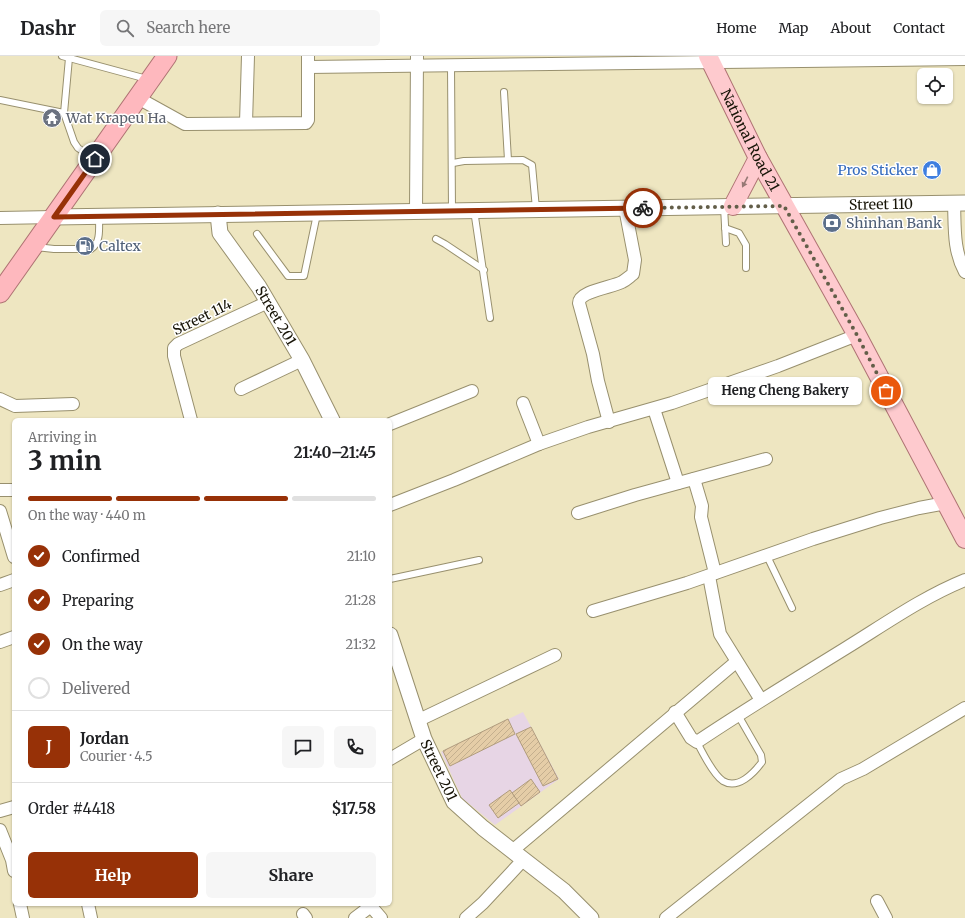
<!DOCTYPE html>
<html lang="en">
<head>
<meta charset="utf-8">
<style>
	:root { --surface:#fff; --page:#f6f6f6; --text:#202124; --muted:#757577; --line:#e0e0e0; --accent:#973107 }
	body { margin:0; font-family:Merriweather,serif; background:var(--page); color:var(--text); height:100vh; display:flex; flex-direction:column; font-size:15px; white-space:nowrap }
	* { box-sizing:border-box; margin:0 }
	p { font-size:13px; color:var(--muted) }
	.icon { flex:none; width:22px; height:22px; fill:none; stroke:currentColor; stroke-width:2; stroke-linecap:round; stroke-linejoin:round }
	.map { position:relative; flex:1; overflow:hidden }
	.details { position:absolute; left:12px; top:362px; width:380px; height:488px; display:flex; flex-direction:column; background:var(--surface); border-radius:6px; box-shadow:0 1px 3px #0004 }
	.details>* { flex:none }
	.tools { position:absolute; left:917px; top:12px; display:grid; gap:8px }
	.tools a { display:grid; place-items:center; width:36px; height:36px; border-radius:6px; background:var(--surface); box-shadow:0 1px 3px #0004; font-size:20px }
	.pin { position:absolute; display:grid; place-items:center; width:34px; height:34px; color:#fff; margin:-17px; border:2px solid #fff; border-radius:50%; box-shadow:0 1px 4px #0007 }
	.courier { position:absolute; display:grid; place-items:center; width:40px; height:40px; margin:-20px; border:3px solid #973107; border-radius:50%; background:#fff; color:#222; box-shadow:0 1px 5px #0007 }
	.bubble { position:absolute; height:28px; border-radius:6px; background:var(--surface); box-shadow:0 1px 3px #0004; font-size:13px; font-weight:700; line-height:28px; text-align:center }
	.head em { font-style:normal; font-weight:700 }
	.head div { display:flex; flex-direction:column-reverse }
	.head { display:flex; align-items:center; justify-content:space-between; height:68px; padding:0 16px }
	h1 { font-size:26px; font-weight:700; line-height:30px }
	.bar { display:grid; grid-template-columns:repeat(4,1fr); gap:6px 4px; align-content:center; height:48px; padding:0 16px }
	.bar i { height:5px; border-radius:3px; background:var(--line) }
	.bar .on { background:var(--accent) }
	.bar p { grid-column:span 4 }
	.line { display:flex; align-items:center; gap:10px; padding:0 16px; border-top:1px solid var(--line) }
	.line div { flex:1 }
	.round { display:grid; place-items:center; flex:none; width:42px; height:42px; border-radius:6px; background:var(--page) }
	ol { padding:0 16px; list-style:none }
	li { display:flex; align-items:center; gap:12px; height:44px }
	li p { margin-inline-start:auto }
	li .icon { padding:4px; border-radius:50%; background:var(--accent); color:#fff; stroke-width:4 }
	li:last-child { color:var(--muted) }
	li i { width:22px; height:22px; border:2px solid var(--line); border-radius:50% }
	.primary-button { display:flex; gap:8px; margin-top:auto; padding:8px 16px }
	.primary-button a { flex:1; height:46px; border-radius:6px; background:var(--accent); color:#fff; font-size:16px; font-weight:700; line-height:46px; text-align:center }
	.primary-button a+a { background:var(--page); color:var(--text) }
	header { display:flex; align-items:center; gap:24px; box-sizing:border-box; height:56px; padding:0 20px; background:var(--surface); border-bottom:1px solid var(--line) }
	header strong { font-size:19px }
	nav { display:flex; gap:22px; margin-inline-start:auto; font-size:14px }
	.search { width:280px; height:36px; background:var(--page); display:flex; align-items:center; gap:10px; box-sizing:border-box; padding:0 14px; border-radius:6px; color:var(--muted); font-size:15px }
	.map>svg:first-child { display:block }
</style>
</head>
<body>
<header>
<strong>Dashr</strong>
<div class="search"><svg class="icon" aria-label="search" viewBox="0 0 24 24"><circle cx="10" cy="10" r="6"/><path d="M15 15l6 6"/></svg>Search here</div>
<nav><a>Home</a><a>Map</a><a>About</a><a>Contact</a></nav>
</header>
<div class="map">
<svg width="965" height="862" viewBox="0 0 965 862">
	<defs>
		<pattern id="building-hatch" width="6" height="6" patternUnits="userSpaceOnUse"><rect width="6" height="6" fill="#e5cda7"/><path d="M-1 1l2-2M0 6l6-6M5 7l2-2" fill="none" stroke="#c4af8e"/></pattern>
	</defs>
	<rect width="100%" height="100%" fill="#eee6c1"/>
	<path fill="#e7d5e5" d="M523,656l36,67 -64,46 -33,-27 -21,-46z"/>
	<g fill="url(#building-hatch)" stroke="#b09c7d">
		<path d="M508,663l7,15 -65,32 -7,-15z"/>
		<path d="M531,671l27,52 -15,7 -27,-52z"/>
		<path d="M531,723l9,13 -19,14 -9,-13z"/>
		<path d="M510,734l9,13 -21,15 -9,-13z"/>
	</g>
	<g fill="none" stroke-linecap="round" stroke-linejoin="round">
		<defs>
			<g id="service">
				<path d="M62,0l85,23"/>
				<path d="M451,10l1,145"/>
				<path d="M504,36l4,68"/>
				<path d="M0,44l64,13 10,29 4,6 15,10"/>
				<path d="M64,57l5,-55"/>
				<path d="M453,107l11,-2 59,-1 9,5 4,44"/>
				<path d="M724,151l2,36"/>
				<path d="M474,154l16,108"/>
				<path d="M725,172l14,5 7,12v23"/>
				<path d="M257,178l31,42h16l13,-62"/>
				<path d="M436,183l9,5 39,26"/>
				<path d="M36,191l18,2h37c10,-6 8,-21 8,-32"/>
				<path d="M767,500l25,52"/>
				<path d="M390,523l89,-19"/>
				<path d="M697,686c5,10 17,33 26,39 15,9 31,-8 39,-19l-1,-7 -23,-40"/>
			</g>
			<g id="minor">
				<path d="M308,11l657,-8"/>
				<path d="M138,42l47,26 121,-1 2,-3v-64"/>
				<path d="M246,67l2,-67"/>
				<path d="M954,147c1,24 -1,47 11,69"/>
				<path d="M416,155l1,-155"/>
				<path d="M0,162l54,-1"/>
				<path d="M241,333l61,-29"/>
				<path d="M0,343l15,7 58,-2"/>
				<path d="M523,347l16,41"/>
				<path d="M654,353l24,74"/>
				<path d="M191,364l-17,-64v-8l4,-4 90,-42"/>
				<path d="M609,366l-11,-41 -5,-27 -14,-51c0,-12 34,-16 43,-21 4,-2 7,-5 11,-8l2,-14 -10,-52"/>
				<path d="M390,368l82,-33"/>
				<path d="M694,423l8,27 -1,11 14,56"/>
				<path d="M0,434h14"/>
				<path d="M390,449l64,-25 85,-36 49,-17 84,-24 106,-37 79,-31"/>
				<path d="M0,455l14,46"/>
				<path d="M578,457l57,-18 131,-36"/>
				<path d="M709,520l11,58 41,66"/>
				<path d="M0,529l14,-5"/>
				<path d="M593,555l94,-28 126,-44 67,-21 39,-10 27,-5"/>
				<path d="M0,586l14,-5"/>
				<path d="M675,656l16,26 6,4c49,-33 99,-63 149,-94 39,-24 77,-51 119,-68"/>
				<path d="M419,664l136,-65"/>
				<path d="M390,703l34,-20"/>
				<path d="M0,755l14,-4"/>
				<path d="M0,774l12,30 2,11"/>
				<path d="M512,795l224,-189"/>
				<path d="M877,845l9,17"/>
				<path d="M20,848l3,14"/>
				<path d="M88,848l3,14"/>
				<path d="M369,848l12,14"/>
				<path d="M303,858l3,4"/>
				<path d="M355,862l16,-12"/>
				<path d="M466,862l17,-15 40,-43"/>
				<path d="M666,862l175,-139 22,-10 102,-61"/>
			</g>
			<g id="tertiary">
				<path id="s1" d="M218,158l2,19 39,54 43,73 30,60"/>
				<path id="s2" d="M54,161l911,-14"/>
				<path id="s3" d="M390,579l34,104 30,63 29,26 81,63 27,27"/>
			</g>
			<g id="primary">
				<path id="s4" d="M708,0l50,102 99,177 108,204"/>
				<path d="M733,150l25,-48"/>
			</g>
			<path id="trunk" d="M0,237l167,-237"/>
		</defs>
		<use href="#service" stroke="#98906e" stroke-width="8"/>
		<use href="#minor" stroke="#98906e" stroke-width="14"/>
		<use href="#tertiary" stroke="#98906e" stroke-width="17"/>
		<use href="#primary" stroke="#ae7373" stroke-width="20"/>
		<use href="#trunk" stroke="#ae7373" stroke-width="21"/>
		<use href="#service" stroke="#fff" stroke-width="6"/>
		<use href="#minor" stroke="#fff" stroke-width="12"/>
		<use href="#tertiary" stroke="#fff" stroke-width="15"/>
		<use href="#primary" stroke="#fecace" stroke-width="18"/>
		<use href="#trunk" stroke="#feb8be" stroke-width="19"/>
	</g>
	<defs><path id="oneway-solid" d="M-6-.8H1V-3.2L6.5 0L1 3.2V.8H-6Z"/></defs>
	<use fill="#967975" href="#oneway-solid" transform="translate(745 126) rotate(117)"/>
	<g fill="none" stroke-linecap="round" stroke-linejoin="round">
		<path stroke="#635e49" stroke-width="4" stroke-dasharray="0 7.2" d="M643,152l141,-2 73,129 29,56"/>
		<path stroke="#973107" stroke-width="5" d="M95,103l-41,58 589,-9"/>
	</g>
	<defs>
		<symbol id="temple-disc" viewBox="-11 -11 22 22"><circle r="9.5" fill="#6b7280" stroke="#fff"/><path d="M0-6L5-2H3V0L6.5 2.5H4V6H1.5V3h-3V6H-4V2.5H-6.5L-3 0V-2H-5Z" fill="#fff"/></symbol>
		<symbol id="shop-disc" viewBox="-11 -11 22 22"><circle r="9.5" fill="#3f7fe0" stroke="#fff"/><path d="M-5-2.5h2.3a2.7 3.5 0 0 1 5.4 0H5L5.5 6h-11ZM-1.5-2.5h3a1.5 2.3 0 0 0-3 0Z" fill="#fff"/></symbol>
		<symbol id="bank-disc" viewBox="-11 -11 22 22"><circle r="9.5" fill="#5c6f8a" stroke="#fff"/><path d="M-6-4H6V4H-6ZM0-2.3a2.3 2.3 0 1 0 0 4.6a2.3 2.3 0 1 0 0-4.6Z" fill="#fff"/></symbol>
		<symbol id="fuel-disc" viewBox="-11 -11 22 22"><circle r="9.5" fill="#5c6f8a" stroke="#fff"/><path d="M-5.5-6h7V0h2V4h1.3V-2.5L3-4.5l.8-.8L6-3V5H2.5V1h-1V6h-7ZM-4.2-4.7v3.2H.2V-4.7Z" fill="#fff"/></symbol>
	</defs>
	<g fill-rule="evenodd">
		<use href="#temple-disc" x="41" y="51" width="22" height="22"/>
		<use href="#shop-disc" x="921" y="103" width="22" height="22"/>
		<use href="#bank-disc" x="821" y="156" width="22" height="22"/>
		<use href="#fuel-disc" x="74" y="179" width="22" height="22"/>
	</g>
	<g text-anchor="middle" stroke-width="3" stroke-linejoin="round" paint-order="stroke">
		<g font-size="14" fill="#5b616d" stroke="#fff" text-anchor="start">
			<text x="66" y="67">Wat Krapeu Ha</text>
		</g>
		<g font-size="14" fill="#181508" stroke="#fff">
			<text dy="5" stroke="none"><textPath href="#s4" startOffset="94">National Road 21</textPath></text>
			<text dy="5" stroke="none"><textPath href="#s2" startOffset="827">Street 110</textPath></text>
			<text dy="5" stroke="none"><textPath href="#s1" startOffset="119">Street 201</textPath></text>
			<text transform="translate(202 261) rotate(-26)" y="5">Street 114</text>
			<text dy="5" stroke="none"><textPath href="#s3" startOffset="144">Street 201</textPath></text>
		</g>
		<g font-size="14" fill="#366cbe" stroke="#fff" text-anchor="end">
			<text x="918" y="119">Pros Sticker</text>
		</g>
		<g font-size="14" fill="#4e5e75" stroke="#fff" text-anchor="start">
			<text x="846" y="172">Shinhan Bank</text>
			<text x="99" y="195">Caltex</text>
		</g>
	</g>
</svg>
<div class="tools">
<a><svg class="icon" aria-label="locate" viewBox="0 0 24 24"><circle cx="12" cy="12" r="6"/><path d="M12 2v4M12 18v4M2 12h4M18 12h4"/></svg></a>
</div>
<div class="pin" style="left:886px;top:335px;background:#ea580c"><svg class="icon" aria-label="bag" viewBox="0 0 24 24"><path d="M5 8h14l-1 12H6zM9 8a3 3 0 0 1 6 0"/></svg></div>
<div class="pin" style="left:95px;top:103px;background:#1f2937"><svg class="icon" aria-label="home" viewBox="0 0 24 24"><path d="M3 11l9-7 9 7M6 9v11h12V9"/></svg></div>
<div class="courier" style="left:643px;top:152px"><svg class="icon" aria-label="bike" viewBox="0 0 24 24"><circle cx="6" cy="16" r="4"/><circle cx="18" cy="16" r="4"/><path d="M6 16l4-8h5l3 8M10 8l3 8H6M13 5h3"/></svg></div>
<div class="bubble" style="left:708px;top:321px;width:154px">Heng Cheng Bakery</div>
<section class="details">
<div class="head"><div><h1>3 min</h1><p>Arriving in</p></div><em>21:40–21:45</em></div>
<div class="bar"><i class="on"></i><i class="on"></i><i class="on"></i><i></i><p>On the way · 440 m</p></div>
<ol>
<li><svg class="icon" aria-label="check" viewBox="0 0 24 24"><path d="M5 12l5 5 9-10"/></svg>Confirmed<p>21:10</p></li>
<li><svg class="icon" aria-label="check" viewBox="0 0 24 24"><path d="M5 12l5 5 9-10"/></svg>Preparing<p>21:28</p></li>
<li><svg class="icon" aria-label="check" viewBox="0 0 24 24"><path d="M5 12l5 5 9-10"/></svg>On the way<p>21:32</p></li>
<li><i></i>Delivered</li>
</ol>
<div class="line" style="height:72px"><b class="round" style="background:var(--accent);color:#fff">J</b><div><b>Jordan</b><p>Courier · 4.5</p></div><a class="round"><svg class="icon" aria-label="chat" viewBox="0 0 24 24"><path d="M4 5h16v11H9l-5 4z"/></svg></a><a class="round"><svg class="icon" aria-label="phone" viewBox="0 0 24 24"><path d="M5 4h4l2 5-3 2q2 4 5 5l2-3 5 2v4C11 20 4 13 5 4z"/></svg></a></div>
<div class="line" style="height:52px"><div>Order #4418</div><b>$17.58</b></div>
<div class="primary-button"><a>Help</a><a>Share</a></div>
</section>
</div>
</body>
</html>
